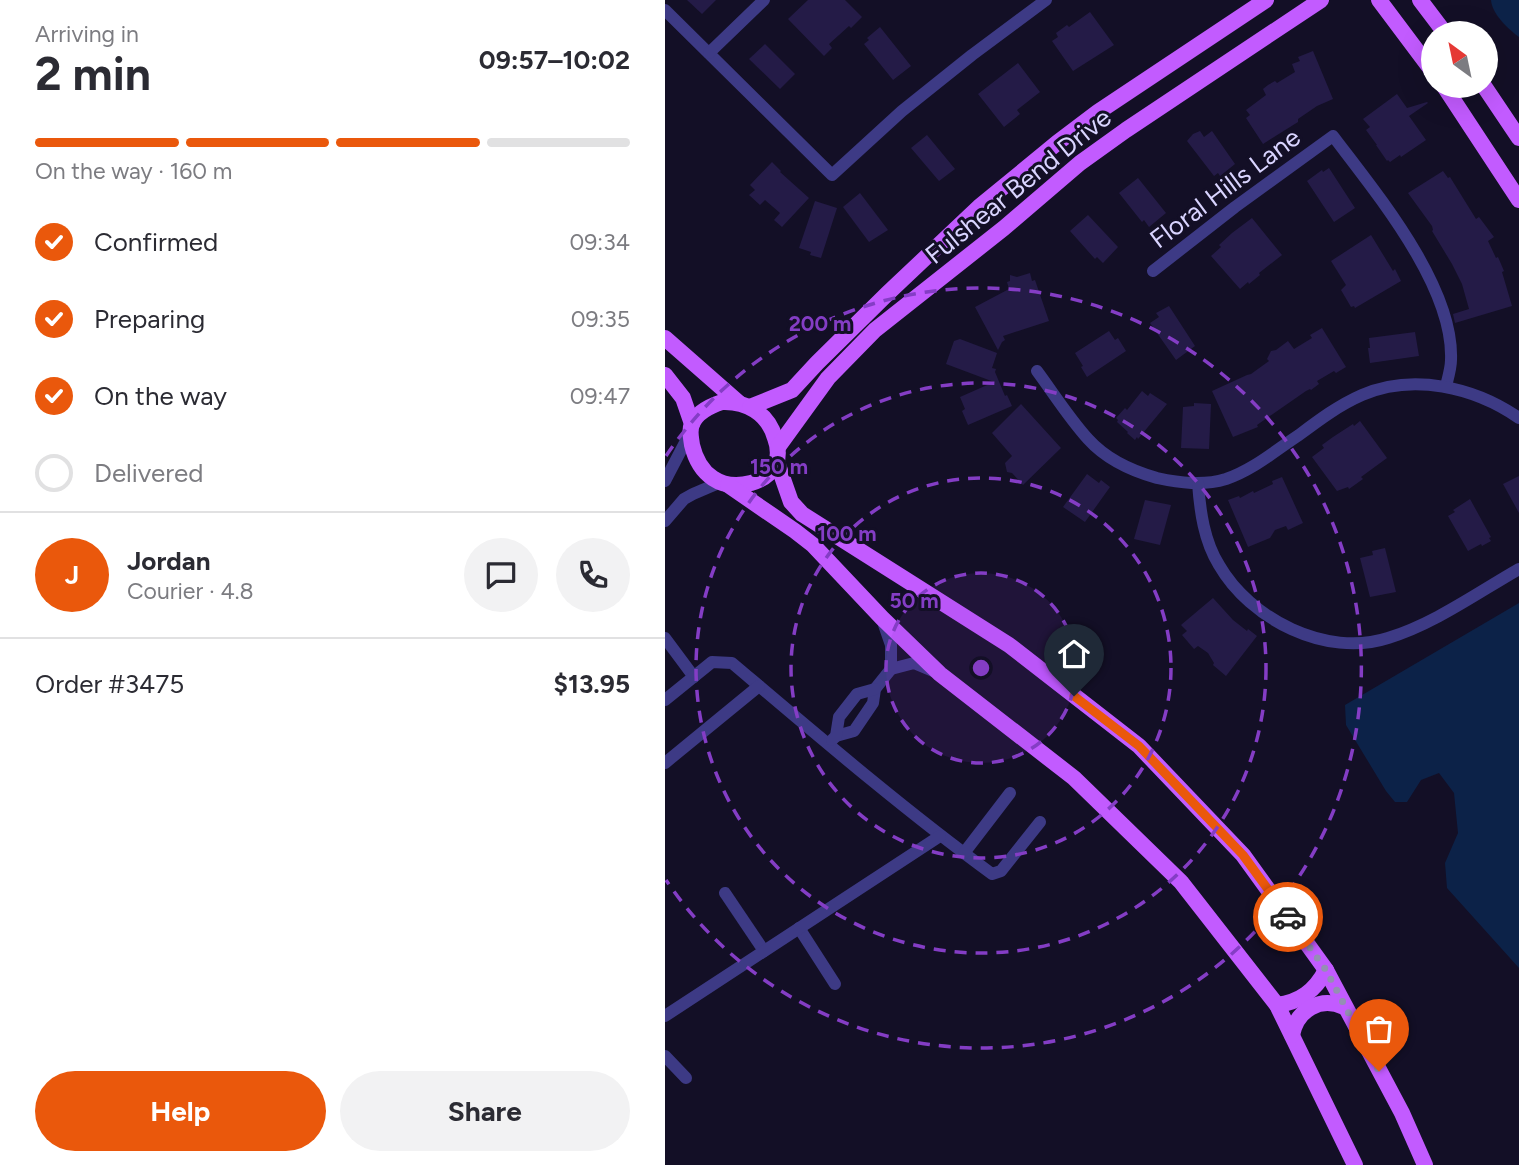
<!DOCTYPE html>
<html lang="en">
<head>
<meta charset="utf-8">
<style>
	:root { --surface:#fff; --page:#f2f2f3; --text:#2b2b33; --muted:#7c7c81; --line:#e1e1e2; --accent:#ea580c }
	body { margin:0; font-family:Figtree,sans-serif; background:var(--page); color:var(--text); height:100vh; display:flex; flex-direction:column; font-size:26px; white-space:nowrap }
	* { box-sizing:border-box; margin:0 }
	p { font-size:23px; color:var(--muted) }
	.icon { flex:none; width:38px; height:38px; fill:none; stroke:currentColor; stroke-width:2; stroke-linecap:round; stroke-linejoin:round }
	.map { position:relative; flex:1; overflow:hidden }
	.side { display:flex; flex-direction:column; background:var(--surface); width:665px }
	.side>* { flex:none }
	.needle { width:46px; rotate:327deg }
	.controls { position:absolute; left:756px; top:21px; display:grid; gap:14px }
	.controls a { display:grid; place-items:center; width:77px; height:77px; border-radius:50%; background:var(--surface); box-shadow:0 7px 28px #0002; font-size:35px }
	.pin { position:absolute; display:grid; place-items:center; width:60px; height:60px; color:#fff; margin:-72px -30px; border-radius:50% 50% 50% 0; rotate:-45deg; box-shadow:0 0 7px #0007 }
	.pin .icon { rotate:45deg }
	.courier { position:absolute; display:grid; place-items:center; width:70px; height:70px; margin:-35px; border:5px solid #ea580c; border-radius:50%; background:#fff; color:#222; box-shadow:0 2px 9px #0007 }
	.headline em { font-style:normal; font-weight:700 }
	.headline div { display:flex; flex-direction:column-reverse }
	.headline { display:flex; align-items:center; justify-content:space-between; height:119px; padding:0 35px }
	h1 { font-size:46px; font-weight:700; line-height:52px }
	.bar { display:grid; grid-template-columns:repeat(4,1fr); gap:10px 7px; align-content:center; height:84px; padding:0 35px }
	.bar i { height:9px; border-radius:5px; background:var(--line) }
	.bar .on { background:var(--accent) }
	.bar p { grid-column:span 4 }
	.line { display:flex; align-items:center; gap:18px; padding:0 35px; border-top:2px solid var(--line) }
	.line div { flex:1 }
	.round { display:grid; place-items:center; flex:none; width:74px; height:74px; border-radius:37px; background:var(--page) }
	ol { padding:0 35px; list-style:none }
	li { display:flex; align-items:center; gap:21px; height:77px }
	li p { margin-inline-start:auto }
	li .icon { padding:7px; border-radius:50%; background:var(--accent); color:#fff; stroke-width:4 }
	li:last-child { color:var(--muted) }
	li i { width:38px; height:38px; border:4px solid var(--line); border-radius:50% }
	.button { display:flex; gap:14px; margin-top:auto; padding:14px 35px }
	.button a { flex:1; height:80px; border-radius:42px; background:var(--accent); color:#fff; font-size:28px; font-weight:700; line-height:80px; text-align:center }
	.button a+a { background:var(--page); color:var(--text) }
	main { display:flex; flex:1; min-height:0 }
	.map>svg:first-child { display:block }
</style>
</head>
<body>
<main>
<section class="side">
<div class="headline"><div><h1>2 min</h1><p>Arriving in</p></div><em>09:57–10:02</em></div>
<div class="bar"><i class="on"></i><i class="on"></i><i class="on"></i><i></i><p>On the way · 160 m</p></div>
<ol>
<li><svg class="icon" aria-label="check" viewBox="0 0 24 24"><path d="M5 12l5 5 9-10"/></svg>Confirmed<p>09:34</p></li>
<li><svg class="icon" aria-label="check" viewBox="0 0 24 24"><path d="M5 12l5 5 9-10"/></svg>Preparing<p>09:35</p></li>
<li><svg class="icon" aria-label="check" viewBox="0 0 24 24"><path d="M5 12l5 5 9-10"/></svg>On the way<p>09:47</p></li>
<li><i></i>Delivered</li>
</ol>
<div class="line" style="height:126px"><b class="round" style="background:var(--accent);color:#fff">J</b><div><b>Jordan</b><p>Courier · 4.8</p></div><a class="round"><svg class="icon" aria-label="chat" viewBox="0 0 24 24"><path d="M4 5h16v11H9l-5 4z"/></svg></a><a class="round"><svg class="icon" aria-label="phone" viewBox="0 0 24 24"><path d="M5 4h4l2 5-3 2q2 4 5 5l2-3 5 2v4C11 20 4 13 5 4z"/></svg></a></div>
<div class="line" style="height:91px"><div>Order #3475</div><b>$13.95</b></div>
<div class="button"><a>Help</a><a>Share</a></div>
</section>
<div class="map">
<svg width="854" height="1165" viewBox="0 0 854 1165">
	<rect width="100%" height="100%" fill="#130f26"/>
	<g fill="#0c2248">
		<path d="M826,0h28v37c-11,-8 -27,-23 -28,-37z"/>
		<path d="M854,603v365l-72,-80 -2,-25 13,-30 -4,-40 -15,-20 -18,7 -14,22h-12l-9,-11 -40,-66 -1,-20z"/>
	</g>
	<g fill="#241b47">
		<path d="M22,0h29l-14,14z"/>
		<path d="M143,0h37l17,17 -11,11 -2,-2 -20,18 3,4 -8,8 -36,-37z"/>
		<path d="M425,12l24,33 -41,26 -21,-30 6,-4 -2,-4 11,-8 2,2z"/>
		<path d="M215,27l31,39 -18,14 -29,-36 5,-4 -2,-2z"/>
		<path d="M100,44l30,30 -15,15 -31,-30z"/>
		<path d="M648,51l20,48 -16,7 -19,13v3l-35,22 -17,-26 4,-3 -4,-5 20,-15 -3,-6 5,-4 7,-4 2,2 18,-11 -3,-8 8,-3 -2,-4z"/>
		<path d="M353,63l22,29 -23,18 3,4 -16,13 -26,-33z"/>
		<path d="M732,94l10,14 20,-6 1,1 -19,13 17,24 -25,17 -1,-2 -10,7 -2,-2 -1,1 -11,-16h1l-11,-15 4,-3 -7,-8z"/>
		<path d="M535,131l4,6 8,-6 23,33 -15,12 -2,-3 -4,3 -27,-35 6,-7z"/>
		<path d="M262,135l28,34 -16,12 -28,-33z"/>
		<path d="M107,162l9,9 -1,1 29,26 -27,29 -8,-7 6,-7 -15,-13 -5,5 -11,-10 6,-5 -5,-5z"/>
		<path d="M664,168l26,40 -21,14 -27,-41 15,-11 1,2z"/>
		<path d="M778,171l5,7 2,-1 26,42 3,-2 15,20 -6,4 8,17 2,-1 6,14 -2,1 10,34 -57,17 -2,-9 16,-5 -7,-25 -10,-20 -20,-33 1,-1 -1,-4 -24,-33z"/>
		<path d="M473,178l28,35 -17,14 -5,-7 -2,2 -23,-29z"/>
		<path d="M195,193l28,37 -19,12 -26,-35z"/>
		<path d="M150,201l22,7 -16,50 -11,-3 1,-3 -12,-4z"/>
		<path d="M423,215l30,32 -15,16 -6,-6 -2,2 -25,-28z"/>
		<path d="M587,218l30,37 -23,18 1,2 -11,9 -1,-2 -8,7 -29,-33 10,-9 -2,-2 13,-12z"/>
		<path d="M706,235l22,36 2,-2 6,12 -46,27 -1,-2 -3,1 -10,-17 5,-5 -15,-24z"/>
		<path d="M365,273l2,8 3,-1 14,41 -46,15 2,4 -3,2 -4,8 -23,-43 34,-18 -2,-7 3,-1v-6l7,2z"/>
		<path d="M504,306l26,40 -19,14 -26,-37 9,-6 -3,-4z"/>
		<path d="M657,328l24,39 -10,6 -2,-2 -17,10 2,3 -8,6 -1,-1 -4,2 -49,34 1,2 -25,10 -21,-46 35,-16 4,-1 18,-13 -2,-2 4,-8 5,-1 12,-9 6,8 18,-11 -2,-3z"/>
		<path d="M444,331l6,9 3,-2 8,13 -39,26 -6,-10 2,-1 -8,-13z"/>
		<path d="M750,332l4,24 -49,7 -2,-15h2l-1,-10z"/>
		<path d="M295,339l37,14 -5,15 4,1 -1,3 10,24 2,-1 5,11 -44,19 -6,-14 3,-2 -5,-12 34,-15 -48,-18 8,-23z"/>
		<path d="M477,391l6,5 2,-3 17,11 -29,35 -1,-2 -2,3 -8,-7 1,-1 -11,-10 1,-2 -2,-2 9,-10 2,2z"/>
		<path d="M529,403l17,1 -2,45 -28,-1 2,-41 11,-1z"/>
		<path d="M356,404l40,44 -38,37 -11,-12 -5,-1 -2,-9 7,-7 -20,-23z"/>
		<path d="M695,421l27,37 -26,19 2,2 -14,10 -1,-2 -11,4 -25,-34 12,-9 -2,-3 11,-8 20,-13 1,2z"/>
		<path d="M422,474l12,9 2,-3 9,7 -25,35 -22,-15z"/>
		<path d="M854,476v37l-16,-29z"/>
		<path d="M617,477l21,46 -15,7 -2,-4 -11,4 -5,8 -22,9 -20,-47 11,-4 1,2 13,-7 1,2 19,-9 -1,-3z"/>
		<path d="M805,499l21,38 -2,1 2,3 -9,5 -1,-2 -13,7 -20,-35 7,-4 -2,-2z"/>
		<path d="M480,500l26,5 -11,40 -26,-6z"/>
		<path d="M720,548l11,44 -26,5 -10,-39 13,-3 -1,-4z"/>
		<path d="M548,598l20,22 14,11 1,-2 9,7 -31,40 -13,-11 1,-2 -6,-10 -10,-7 -4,3 -12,-14 5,-4 -6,-6z"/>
	</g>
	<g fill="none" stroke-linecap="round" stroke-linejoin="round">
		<g stroke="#3d3a85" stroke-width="12">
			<path d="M0,10l167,165 70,-64 70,-56 74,-55"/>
			<path d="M44,53l55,-53"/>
			<path d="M488,271l82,-64 98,-71c43,57 121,150 118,224 0,8 -3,18 -5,26"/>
			<path d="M372,371c17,23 32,47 51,68 18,20 44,32 69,39 23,5 46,8 69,1 27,-9 50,-29 73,-44 20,-15 40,-30 63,-40 51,-22 112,-8 157,23"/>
			<path d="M0,481l25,-48"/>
			<path d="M533,483c2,28 6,58 21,82 31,54 107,93 169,73 46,-14 89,-45 131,-69"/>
			<path d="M0,521l19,-22 9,-5 28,-12"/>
			<path d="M0,638l29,39"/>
			<path d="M226,669l23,-6 19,8"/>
			<path d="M0,700l47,-38 20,1c85,72 170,145 260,211l9,-3 39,-49"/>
			<path d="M171,736l18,-5 19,-28 2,-14 16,-20v-24l-9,-26"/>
			<path d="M167,740l4,-4 3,-19 18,-23 18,-5"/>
			<path d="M0,763l94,-77"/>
			<path d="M299,853l46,-60"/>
			<path d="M60,893l39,58"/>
			<path d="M134,928l36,56"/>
			<path d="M0,1016l275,-180"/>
			<path d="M0,1056l21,22"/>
		</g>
		<g stroke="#c25bff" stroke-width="16">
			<path d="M714,0l54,72"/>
			<path d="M755,0l25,33"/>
			<path d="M779,86l75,114"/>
			<path d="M819,86l35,52"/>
			<path d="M0,338l74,65"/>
			<path d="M0,375l18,23 9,26"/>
			<path d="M57,402c24,-1 46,11 53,36 3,8 4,17 1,26 -5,10 -14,16 -25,19 -30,8 -52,-8 -59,-38 -1,-8 -3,-14 0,-21 5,-12 18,-18 30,-22z"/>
			<path d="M85,407l42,-17 25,-27 71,-70 91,-86 78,-64 41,-31 168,-112"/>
			<path d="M113,447l50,-69 47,-48 129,-102 76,-65 46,-33 195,-130"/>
			<path d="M112,462l14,40 11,12 207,131 130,101 104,109 83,115 76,143 23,52"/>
			<path d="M63,485l67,46 18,14 69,73 58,56 134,104 107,104 96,123 78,160"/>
			<path d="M612,1005c23,-3 38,-14 49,-35"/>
			<path d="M627,1035c5,-25 28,-39 52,-28"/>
		</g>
	</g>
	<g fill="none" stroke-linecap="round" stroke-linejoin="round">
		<path stroke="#948fb3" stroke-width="7" stroke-dasharray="0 12.6" d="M623,917l38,53 53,101"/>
		<path stroke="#ea580c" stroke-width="9" d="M409,696l65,50 104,109 45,62"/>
	</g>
	<circle cx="316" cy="668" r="95" fill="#843dc5" fill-opacity=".12"/>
	<g fill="none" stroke="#843dc5" stroke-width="3.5" stroke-dasharray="12 9">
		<circle cx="316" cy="668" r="95"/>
		<circle cx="316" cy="668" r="190"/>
		<circle cx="316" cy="668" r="285"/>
		<path d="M1 456A380 380 0 1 1 1 880"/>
	</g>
	<g text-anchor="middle" stroke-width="6" stroke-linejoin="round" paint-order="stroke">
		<g font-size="26" fill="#d9d4ff" stroke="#130f26">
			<text transform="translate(353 186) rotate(-39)" y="9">Fulshear Bend Drive</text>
			<text transform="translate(560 188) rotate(-37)" y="9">Floral Hills Lane</text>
		</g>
	</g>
	<circle cx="316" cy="668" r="10" fill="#843dc5" stroke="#130f26" stroke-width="3.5"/>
	<g font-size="21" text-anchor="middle" font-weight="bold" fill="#843dc5" stroke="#130f26" stroke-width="6" stroke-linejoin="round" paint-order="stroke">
		<text x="155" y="331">200 m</text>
		<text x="114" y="474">150 m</text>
		<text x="182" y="541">100 m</text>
		<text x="249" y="608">50 m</text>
	</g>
</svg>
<div class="controls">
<a><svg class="needle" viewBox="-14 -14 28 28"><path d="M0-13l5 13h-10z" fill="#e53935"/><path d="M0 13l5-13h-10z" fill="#7c7c81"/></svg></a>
</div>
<div class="pin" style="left:714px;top:1071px;background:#ea580c"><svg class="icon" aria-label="bag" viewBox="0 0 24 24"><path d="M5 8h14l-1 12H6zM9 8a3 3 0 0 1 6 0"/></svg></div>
<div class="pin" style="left:409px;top:696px;background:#1f2937"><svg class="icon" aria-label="home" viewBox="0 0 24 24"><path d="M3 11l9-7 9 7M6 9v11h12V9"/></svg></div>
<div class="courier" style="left:623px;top:917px"><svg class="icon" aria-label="car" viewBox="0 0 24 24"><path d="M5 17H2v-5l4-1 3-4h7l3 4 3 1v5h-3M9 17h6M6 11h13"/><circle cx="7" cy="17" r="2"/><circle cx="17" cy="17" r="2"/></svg></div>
</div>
</main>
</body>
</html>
